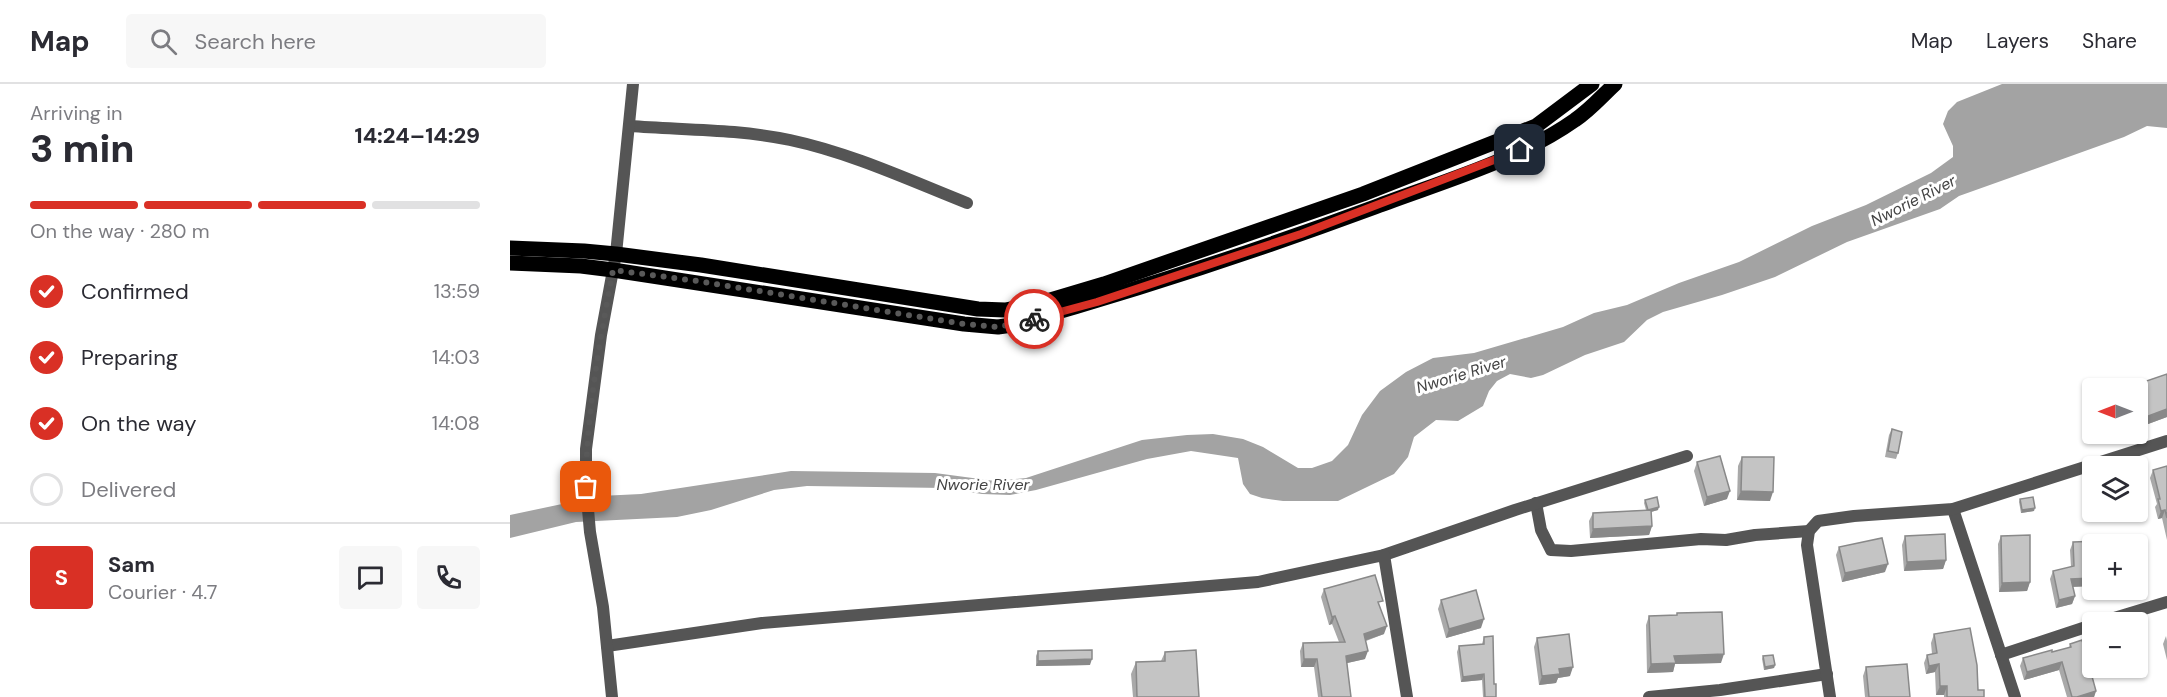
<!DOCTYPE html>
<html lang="en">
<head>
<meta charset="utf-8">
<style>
	:root { --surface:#fff; --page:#f7f7f7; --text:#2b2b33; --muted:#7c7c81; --line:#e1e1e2; --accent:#d93025 }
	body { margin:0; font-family:"DM Sans",sans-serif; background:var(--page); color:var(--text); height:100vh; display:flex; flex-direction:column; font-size:22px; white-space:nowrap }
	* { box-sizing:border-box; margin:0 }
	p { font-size:20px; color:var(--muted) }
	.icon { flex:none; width:33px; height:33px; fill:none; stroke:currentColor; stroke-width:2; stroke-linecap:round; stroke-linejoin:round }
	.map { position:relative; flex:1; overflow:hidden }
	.drawer { display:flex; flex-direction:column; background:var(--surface); width:510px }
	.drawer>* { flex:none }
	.needle { width:39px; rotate:270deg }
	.buttons { position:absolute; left:1572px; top:294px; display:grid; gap:12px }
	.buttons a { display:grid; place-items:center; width:66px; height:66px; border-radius:6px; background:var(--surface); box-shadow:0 2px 4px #0004; font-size:30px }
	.pin { position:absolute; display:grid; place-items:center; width:51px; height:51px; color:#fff; margin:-26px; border-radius:12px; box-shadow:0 3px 9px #0006 }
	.courier { position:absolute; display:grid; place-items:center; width:60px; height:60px; margin:-30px; border:4px solid #d93025; border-radius:50%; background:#fff; color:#222; box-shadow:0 2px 8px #0007 }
	.headline em { font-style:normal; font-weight:800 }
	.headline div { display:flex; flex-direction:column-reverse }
	.headline { display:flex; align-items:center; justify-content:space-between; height:102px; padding:0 30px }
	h1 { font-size:39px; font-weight:800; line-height:45px }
	.bar { display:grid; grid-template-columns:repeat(4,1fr); gap:9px 6px; align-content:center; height:72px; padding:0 30px }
	.bar i { height:8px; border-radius:4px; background:var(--line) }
	.bar .on { background:var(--accent) }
	.bar p { grid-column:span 4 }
	.line { display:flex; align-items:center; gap:15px; padding:0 30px; border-top:2px solid var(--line) }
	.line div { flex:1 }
	.round { display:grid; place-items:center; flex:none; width:63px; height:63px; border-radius:6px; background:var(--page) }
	ol { padding:0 30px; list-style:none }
	li { display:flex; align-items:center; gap:18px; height:66px }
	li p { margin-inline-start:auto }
	li .icon { padding:6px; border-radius:50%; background:var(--accent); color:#fff; stroke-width:4 }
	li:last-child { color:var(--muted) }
	li i { width:33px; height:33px; border:3px solid var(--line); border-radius:50% }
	header { display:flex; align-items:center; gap:36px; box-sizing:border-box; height:84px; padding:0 30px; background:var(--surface); border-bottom:2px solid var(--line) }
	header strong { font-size:28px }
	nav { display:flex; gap:33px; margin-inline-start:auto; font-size:21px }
	.search { width:420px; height:54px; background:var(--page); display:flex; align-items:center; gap:15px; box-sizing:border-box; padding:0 21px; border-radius:6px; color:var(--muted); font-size:22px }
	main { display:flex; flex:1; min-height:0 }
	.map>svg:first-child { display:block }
</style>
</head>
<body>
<header>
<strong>Map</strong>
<div class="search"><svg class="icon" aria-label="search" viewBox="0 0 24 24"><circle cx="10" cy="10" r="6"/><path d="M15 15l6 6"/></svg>Search here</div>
<nav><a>Map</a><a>Layers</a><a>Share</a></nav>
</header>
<main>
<section class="drawer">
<div class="headline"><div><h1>3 min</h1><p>Arriving in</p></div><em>14:24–14:29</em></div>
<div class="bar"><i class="on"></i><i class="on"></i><i class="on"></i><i></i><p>On the way · 280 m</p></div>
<ol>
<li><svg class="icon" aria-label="check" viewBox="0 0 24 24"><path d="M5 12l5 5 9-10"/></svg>Confirmed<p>13:59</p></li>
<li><svg class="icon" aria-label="check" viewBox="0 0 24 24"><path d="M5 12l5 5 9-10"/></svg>Preparing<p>14:03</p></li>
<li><svg class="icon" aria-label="check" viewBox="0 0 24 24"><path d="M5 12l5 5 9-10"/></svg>On the way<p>14:08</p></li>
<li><i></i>Delivered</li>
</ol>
<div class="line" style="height:108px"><b class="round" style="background:var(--accent);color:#fff">S</b><div><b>Sam</b><p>Courier · 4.7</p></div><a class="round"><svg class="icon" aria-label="chat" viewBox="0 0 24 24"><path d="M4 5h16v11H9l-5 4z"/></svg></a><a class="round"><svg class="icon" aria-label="phone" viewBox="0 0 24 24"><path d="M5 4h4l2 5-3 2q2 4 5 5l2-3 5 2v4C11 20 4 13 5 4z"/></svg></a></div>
</section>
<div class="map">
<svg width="1657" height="613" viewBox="0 0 1657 613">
	<rect width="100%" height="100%" fill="#fff"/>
	<path fill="#a3a3a3" d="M1492,0h165v44l-20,-2 -23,11 -165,59 -19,13 -93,33 -72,35 -53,18 -59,17 -16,8 -23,22 -39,13 -42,20 -12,3 -21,-4 -13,7 -8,10 -6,15 -25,15 -22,-1 -22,17 -6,20 -14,17 -56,27h-55l-21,-3 -12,-4 -7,-10 -5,-26 -47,-7 -44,8 -111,31 -26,5 -28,-1 -38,-6 -137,-2 -33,4 -63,20 -34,7 -101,5 -66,16v-23l90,-19 41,-2 150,-23 144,2 60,8 31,-3 116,-38 45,-5 26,-1 30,5 20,8 35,21h14l20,-7 16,-16 14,-30 18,-24 26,-19 27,-14 41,-5 89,-26 31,-14 33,-8 52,-22 60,-21 73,-36 54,-21 65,-32 22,-16v-11l-10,-22 5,-13 9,-9z"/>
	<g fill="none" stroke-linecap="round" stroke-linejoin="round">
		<g stroke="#555" stroke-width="12">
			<path d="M120,42c53,4 108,3 160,14 61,13 119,40 177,63"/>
			<path d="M1026,419l5,27 10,20 20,1 130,-12 25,1 29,-5 54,-4"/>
			<path d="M1443,425l62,188"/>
			<path d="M874,471l131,-45 172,-54"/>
			<path d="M1591,538l66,-20"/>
			<path d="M97,562l155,-23 496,-41 126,-27 23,142"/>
			<path d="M1491,571l91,-30"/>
			<path d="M102,613l-9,-90 -13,-75 -4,-45v-38l15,-114 15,-81 17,-170"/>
			<path d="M1139,613l71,-7 107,-16"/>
			<path d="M1320,613l-23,-152 2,-14 9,-10 36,-5 99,-7 214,-68"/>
		</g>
		<g stroke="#000" stroke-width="15">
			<path d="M0,164l74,3 32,3 85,11 277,44 27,1 32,-6 67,-20 259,-90 173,-68 56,-42"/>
			<path d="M0,179l71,3 32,4 351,54 34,3 14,-2c122,-34 244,-74 363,-118 66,-25 142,-46 200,-87 15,-10 27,-24 40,-36"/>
		</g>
	</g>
	<g fill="#a9a9a9">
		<path d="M1657,290v43l-27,10 -2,-7v-32h-7l1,-2z"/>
		<path d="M1382,345l6,24 -2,6 -11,-2 4,-22z"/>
		<path d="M1232,373l28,44 -33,-1 1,-34z"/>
		<path d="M1187,378l30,37 -23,7 -10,-35z"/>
		<path d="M1657,382v74l-5,-22 -4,1 -3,-12 2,-3 -7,-26 3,-8z"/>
		<path d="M1510,415l14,12 -13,2 -2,-11z"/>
		<path d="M1135,416l13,10 -7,2 1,14 -3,9 -59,3 -1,-17 4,-8 53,-3 -2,-7z"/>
		<path d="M1395,452l41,24 -3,9 -39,2 -2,-26z"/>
		<path d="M1491,452l29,46 -3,9 -28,1 -1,-48z"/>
		<path d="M1563,458l19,2v42l-20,1 3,9 -3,8 -16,4 -6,-29 3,-8 18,-4 -1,-17z"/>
		<path d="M1329,463l46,25 -43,10 -6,-27z"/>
		<path d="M814,505l56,19 4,26 -18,7 -1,18 -18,4 4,34h-33l-4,-30h-13l-1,-16 3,-8 36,-1 -7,-18 -3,1 -8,-28z"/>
		<path d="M931,516l40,28 -35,10 -8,-29z"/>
		<path d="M1167,529l44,50 -46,1 -2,8 -26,1 -1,-48 3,-9 28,-1z"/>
		<path d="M1424,550l44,56 6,7h-40v-2h-8l-1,-23 -9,2 -2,-11 3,-8 5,-1 -1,-11z"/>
		<path d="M1656,552l1,5v19l-4,-16z"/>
		<path d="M974,553l10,47 2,13h-13l-1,-17 -21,2 -4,-30 2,-6 23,-2z"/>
		<path d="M1027,554l33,38 -12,2 -2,5 -17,2 -5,-38z"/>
		<path d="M1560,560l26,47 -2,6h-27l-8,-27 -35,10 -4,-14 3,-8 46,-10z"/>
		<path d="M528,567l52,14 -54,1v-10z"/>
		<path d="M655,568l34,45h-66l-2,-23 5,-12 25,-1z"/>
		<path d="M1253,572l12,9 -1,3 -10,2 -2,-11z"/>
		<path d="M1356,583l44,30h-45l-2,-21z"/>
	</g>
	<g fill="#898989">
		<path d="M1657,325v8l-27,10 3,-9z"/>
		<path d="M1220,407l-3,8 -23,7 3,-9z"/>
		<path d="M1231,407l32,1 -3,9 -33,-1z"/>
		<path d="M1149,423l-1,3 -11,3 1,-3z"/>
		<path d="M1525,424l-1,3 -13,2 1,-3z"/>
		<path d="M1655,426l-3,8 -4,1 3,-8z"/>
		<path d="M1142,442l-3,9 -59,3 3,-9z"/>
		<path d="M1436,476l-3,9 -39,2 3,-9z"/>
		<path d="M1378,480l-3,8 -43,10 3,-9z"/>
		<path d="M1582,494v8l-24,1 3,-8z"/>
		<path d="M1520,498l-3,9 -28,1 3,-9z"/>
		<path d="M1565,512l-3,8 -16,4 3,-8z"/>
		<path d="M825,532l-3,8 -3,1 3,-8z"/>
		<path d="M974,535l-3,9 -35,10 3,-9z"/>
		<path d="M877,542l-3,8 -23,8 3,-8z"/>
		<path d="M858,567l-3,8 -22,5 3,-8z"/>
		<path d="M1214,570l-3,9 -46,1 -2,8 -26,1 4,-9 23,-8z"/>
		<path d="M582,575l-2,6 -54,1 2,-5z"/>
		<path d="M794,575h13l-3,8h-13z"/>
		<path d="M1552,578l-3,8 -35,10 3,-8z"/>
		<path d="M1429,580l-4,8 -9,2 3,-8z"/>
		<path d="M1265,581l-1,3 -10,2 1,-3z"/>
		<path d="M1063,583l-3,9 -12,2 -2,5 -17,2 3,-9 17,-7z"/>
		<path d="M974,590l-2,6 -21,2 2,-5z"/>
		<path d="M1430,602h7l-3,9h-8z"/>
		<path d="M1586,607l-2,6h-17z"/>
	</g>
	<g fill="#c4c4c4" stroke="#898989" stroke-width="1.5">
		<path d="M1657,290v35l-24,9 -5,-16v-14h-5l-1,-2z"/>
		<path d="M1382,345l10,3 -4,21 -10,-2z"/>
		<path d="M1210,372l10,35 -23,6 -10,-35z"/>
		<path d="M1232,373h32l-1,35 -32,-1z"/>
		<path d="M1657,382v52l-2,-8 -4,1 -3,-12h2l-7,-29z"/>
		<path d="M1147,413l2,10 -11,3 -3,-10z"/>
		<path d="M1523,413l2,11 -13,2 -2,-11z"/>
		<path d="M1141,426l1,16 -59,3v-16z"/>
		<path d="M1435,450l1,26 -39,2 -2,-26z"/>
		<path d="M1520,451v47l-28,1 -1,-47z"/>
		<path d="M1372,454l6,26 -43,9 -6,-26z"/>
		<path d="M1589,457v3h-7v34l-21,1 4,17 -16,4 -6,-29 21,-5 -1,-24z"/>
		<path d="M865,491l8,26 -5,1 9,24 -23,8 4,17 -22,5 5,41h-29l-5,-38h-13l-1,-16 42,-1 -10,-26 -3,1 -8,-28z"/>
		<path d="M966,506l8,29 -35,10 -8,-29z"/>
		<path d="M1212,528l2,42 -50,2 2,7 -25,1 -2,-48 28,-1v-2z"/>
		<path d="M1460,544l7,37 1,25h6v7h-37v-11h-7l-1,-22 -10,2 -2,-11 10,-2 -3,-19z"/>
		<path d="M1059,550l4,33 -14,2 1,5 -18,2 -5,-38z"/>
		<path d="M983,552l1,48h2v13h-11l-1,-23 -21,3 -4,-31 25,-2v-7z"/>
		<path d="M1572,556l14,51 -19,6h-5l-10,-35 -35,10 -4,-14 29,-8v2l19,-5 -1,-3z"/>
		<path d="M582,566v9l-54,2v-10z"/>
		<path d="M686,566l3,47h-62l-1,-35 29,-1v-9z"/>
		<path d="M1263,571l2,10 -10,2 -2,-11z"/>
		<path d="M1397,580l3,33h-41l-3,-30z"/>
	</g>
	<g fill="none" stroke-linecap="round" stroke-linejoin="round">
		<path stroke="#595959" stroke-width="6" stroke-dasharray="0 10.8" d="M76,403c0,-73 14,-146 27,-217l84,11 267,43 34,3 36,-8"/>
		<path stroke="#d93025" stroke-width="8" d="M524,235l63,-17 204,-68 219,-84"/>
	</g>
	<g text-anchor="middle" stroke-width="6" stroke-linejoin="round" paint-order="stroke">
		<g font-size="16" font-style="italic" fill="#444" stroke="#fff">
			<text transform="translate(1403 116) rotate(-27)" y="6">Nworie River</text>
			<text transform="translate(951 290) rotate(-17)" y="6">Nworie River</text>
			<text x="473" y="406">Nworie River</text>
		</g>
	</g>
</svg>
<div class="buttons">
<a><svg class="needle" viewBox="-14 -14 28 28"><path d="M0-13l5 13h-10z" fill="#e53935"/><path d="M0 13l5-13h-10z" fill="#7c7c81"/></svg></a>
<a><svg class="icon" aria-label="layers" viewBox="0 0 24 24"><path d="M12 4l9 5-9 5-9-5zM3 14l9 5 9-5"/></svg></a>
<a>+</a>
<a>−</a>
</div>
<div class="pin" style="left:76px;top:403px;background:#ea580c"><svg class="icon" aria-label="bag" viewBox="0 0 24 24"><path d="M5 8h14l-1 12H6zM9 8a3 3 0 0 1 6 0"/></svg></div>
<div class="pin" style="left:1010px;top:66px;background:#1f2937"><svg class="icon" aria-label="home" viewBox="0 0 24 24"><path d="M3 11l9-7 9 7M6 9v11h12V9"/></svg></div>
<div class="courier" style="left:524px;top:235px"><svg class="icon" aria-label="bike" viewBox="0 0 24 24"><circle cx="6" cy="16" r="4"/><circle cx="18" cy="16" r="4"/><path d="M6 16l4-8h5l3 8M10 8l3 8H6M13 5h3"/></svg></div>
</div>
</main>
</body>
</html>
